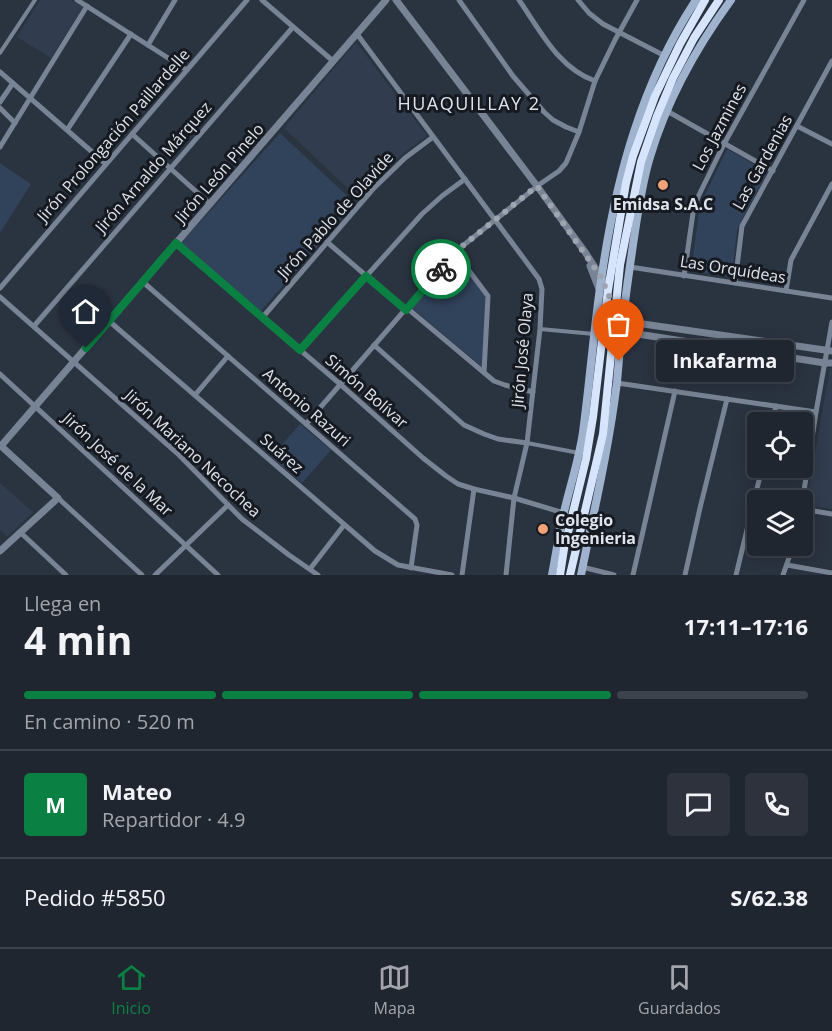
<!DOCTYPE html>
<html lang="es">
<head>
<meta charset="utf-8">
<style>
	:root { --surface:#202630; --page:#2d323c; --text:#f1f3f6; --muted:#a2a5ab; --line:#3d434c; --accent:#0b8043 }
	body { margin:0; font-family:"Open Sans",sans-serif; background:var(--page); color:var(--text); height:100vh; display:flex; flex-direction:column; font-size:22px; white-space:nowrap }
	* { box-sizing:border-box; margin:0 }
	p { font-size:20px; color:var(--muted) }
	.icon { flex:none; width:33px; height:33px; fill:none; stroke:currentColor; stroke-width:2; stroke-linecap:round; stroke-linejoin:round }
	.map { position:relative; height:575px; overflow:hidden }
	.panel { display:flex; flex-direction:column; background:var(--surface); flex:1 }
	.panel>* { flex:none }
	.buttons { position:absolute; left:747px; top:412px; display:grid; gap:12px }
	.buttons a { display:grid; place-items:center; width:66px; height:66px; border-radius:6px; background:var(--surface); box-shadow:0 3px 15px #0003,0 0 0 2px var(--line); font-size:30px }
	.pin { position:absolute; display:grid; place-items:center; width:51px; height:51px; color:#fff; margin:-62px -26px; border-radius:50% 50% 50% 0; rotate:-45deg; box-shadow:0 0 6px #0007 }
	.pin .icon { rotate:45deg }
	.courier { position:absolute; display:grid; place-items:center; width:60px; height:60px; margin:-30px; border:4px solid #0b8043; border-radius:50%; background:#fff; color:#222; box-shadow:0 2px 8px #0007 }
	.bubble { position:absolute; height:42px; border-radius:6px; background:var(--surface); box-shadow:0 3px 15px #0003,0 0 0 2px var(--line); font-size:20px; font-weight:700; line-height:42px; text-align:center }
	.summary em { font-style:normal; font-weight:700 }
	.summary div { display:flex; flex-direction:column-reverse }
	.summary { display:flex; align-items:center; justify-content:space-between; height:102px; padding:0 24px }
	h1 { font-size:39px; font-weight:700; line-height:45px }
	.bar { display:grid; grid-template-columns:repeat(4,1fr); gap:9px 6px; align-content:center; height:72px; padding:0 24px }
	.bar i { height:8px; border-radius:4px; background:var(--line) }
	.bar .active { background:var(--accent) }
	.bar p { grid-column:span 4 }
	.line { display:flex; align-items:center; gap:15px; padding:0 24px; border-top:2px solid var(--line) }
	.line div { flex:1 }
	.round { display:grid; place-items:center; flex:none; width:63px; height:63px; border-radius:6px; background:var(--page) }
	.menu { display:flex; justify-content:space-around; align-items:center; height:84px; border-top:2px solid var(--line); background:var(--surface); font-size:16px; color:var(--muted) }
	.menu a { display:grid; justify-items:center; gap:3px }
	.menu .active { color:var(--accent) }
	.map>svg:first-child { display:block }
</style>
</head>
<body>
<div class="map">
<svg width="832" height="575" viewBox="0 0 832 575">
	<rect width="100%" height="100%" fill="#2a3340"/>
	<g fill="#313c4e">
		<path d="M40,0h31l12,7 -32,51 -34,-21z"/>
		<path d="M356,42l71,94 -26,19 -30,30 -12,14 -75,-71z"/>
		<path d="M830,368h2v141l-26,-4z"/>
		<path d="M0,483l33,29 -26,25 -7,-8z"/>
	</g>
	<g fill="#31425b">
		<path d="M280,133l75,70 -94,108 -80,-68z"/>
		<path d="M727,149l41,23 -25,45 -6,14 -5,47 -41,-7 7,-53 4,-17z"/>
		<path d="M0,163l31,21 -31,49z"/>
		<path d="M455,257l30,38 1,6 -4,66 -71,-60z"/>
		<path d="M300,424l31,26 -29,33 -31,-26z"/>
	</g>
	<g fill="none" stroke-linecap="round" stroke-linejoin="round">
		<g stroke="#788495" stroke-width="4">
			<path d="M0,53l35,-53"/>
			<path d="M540,329l54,5"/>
			<path d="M527,443l52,10"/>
		</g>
		<g stroke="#788495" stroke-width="5">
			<path d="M77,0l110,70"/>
			<path d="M262,0l71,61"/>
			<path d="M459,0l54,76 31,36 9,8 13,7 13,5"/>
			<path d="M519,0c21,30 39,68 76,81"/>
			<path d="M578,0l11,13 14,11 62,32"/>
			<path d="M357,34l182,245 3,10 -2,40 -13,114 -13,55 -8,77"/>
			<path d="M148,45l27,-45"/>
			<path d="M0,72l106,92"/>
			<path d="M0,102l13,-19"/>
			<path d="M0,108l15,15"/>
			<path d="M667,111l106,60"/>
			<path d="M797,126l35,18"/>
			<path d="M67,130l64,-96"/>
			<path d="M132,134l78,70"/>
			<path d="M0,147l87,-141"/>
			<path d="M327,242l79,68"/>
			<path d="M176,244l164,140 83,74 23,18 12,8 16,5 40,9 50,15"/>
			<path d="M455,252l33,44 -4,76"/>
			<path d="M630,267l202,31"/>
			<path d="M684,276l9,-63 5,-16 26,-53 80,-144"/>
			<path d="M143,282l272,237 2,6 -6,43"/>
			<path d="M735,283l7,-57 90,-165"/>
			<path d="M0,288l247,-288"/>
			<path d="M786,291l5,-31 41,-76"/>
			<path d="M0,297l177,156 65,66 47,36 29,20"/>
			<path d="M407,308l87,73 11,4 28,7"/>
			<path d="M262,318l111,-129 32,-31 28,-21"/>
			<path d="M109,321l266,230 23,14 54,10"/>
			<path d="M34,326l259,-299"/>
			<path d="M374,345l90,80 20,9 14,5 29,4"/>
			<path d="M300,350l122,-136 20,-18 23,-17"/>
			<path d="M0,374l218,201"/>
			<path d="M617,383l199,29"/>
			<path d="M195,395l33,-39"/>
			<path d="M772,423l4,-17"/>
			<path d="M306,424l149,-172 85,-68 19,-13 7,-8 13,-31 16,-51 20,-41 22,-40"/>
			<path d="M58,498l84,77"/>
			<path d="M802,504l14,-92 16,-90"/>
			<path d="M802,509l30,5"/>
			<path d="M20,532l46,43"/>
			<path d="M787,565l45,8"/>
			<path d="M582,567l32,8"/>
			<path d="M310,569l34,-44"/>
			<path d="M155,575l73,-70"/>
			<path d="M462,575l12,-86"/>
			<path d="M633,575l42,-184"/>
			<path d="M685,575l15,-67 27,-109"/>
			<path d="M736,575l26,-107"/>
			<path d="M783,575l10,-29"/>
		</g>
		<g stroke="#788495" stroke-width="7">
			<path d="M396,0l141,186 48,66 18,28"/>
			<path d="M590,266l9,23"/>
			<path d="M606,311l6,17 6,3 207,32h7"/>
			<path d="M619,318l3,3 210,30"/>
			<path d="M0,551l58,-53 -57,-52 385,-446"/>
		</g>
		<g stroke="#9fb2ce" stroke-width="8">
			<path d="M552,575c4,-21 7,-42 12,-63 6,-26 15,-52 19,-80 7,-52 11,-106 19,-158 14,-96 40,-192 94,-274"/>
			<path d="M581,575c13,-64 28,-128 36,-193 2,-21 3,-42 6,-63 3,-27 7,-54 11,-81 4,-27 8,-55 16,-81 17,-57 46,-109 81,-157"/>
		</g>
		<g stroke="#d6e4fc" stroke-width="8">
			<path d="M560,575l4,-26 22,-90 7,-42 15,-127 18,-107 7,-27 22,-60 25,-52 25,-44"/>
			<path d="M570,575l33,-141 17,-169 21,-103 16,-46 16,-38 21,-40 25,-38"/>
		</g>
	</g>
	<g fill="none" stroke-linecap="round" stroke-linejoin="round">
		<path stroke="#9fa5b0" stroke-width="6" stroke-dasharray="0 10.8" d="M441,269l14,-17 82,-66 64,91 14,33 7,11 -3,40"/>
		<path stroke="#0b8043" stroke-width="8" d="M86,348l90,-105 124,107 66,-74 40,34 35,-41"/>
	</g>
	<g fill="#f0a279" stroke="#161a20" stroke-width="2">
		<circle cx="663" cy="185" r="6"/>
		<circle cx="543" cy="529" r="6"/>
	</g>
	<g text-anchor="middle" stroke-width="6" stroke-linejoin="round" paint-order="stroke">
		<g font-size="16" fill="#dee3ec" stroke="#161a20">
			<text transform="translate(719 127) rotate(-62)" y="6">Los Jazmines</text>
			<text transform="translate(113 135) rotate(-49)" y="6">Jirón Prolongación Paillardelle</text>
			<text transform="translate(762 162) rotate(-61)" y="6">Las Gardenias</text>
			<text transform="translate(153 167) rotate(-49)" y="6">Jirón Arnaldo Márquez</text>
			<text transform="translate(219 173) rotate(-49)" y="6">Jirón León Pinelo</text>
			<text transform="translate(335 215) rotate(-48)" y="6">Jirón Pablo de Olavide</text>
			<text transform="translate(733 269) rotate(9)" y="6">Las Orquídeas</text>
			<text transform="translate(522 350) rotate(-85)" y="6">Jirón José Olaya</text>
			<text transform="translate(367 391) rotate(41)" y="6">Simón Bolívar</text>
			<text transform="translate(307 407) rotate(41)" y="6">Antonio Razuri</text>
			<text transform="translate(193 453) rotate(43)" y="6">Jirón Mariano Necochea</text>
			<text transform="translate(282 453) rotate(41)" y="6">Suárez</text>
			<text transform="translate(118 464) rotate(43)" y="6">Jirón José de la Mar</text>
		</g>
		<g font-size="16" font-weight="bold" fill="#dee3ec" stroke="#161a20">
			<text x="663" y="210">Emidsa S.A.C</text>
			<text x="555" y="526" text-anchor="start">Colegio<tspan x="555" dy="18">Ingenieria</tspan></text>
		</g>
		<g font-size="18" letter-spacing="1.5" fill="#dee3ec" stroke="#161a20">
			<text x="469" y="110">HUAQUILLAY 2</text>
		</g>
	</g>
</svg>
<div class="buttons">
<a><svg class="icon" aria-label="locate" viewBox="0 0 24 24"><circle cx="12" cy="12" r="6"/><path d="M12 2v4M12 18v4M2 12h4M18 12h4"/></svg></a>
<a><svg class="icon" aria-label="layers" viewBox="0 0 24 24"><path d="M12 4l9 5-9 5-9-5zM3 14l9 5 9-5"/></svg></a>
</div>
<div class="pin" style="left:619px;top:361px;background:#ea580c"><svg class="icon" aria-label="bag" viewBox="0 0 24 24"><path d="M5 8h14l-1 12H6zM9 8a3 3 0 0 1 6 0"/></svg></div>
<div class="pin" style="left:86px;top:348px;background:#1f2937"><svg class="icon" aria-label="home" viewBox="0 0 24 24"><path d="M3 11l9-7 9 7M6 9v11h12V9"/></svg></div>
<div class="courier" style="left:441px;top:269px"><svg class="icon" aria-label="bike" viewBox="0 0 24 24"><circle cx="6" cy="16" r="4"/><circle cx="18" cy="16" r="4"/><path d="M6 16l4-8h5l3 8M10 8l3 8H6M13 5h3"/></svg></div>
<div class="bubble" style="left:656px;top:340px;width:138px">Inkafarma</div>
</div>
<section class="panel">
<div class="summary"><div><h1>4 min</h1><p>Llega en</p></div><em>17:11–17:16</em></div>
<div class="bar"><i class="active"></i><i class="active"></i><i class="active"></i><i></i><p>En camino · 520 m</p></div>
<div class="line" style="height:108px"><b class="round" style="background:var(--accent);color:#fff">M</b><div><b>Mateo</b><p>Repartidor · 4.9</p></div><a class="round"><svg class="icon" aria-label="chat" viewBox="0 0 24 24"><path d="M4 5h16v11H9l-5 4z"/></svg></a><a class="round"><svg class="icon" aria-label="phone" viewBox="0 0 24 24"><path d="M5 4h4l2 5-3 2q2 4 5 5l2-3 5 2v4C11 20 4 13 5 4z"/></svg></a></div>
<div class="line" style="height:78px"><div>Pedido #5850</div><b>S/62.38</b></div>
</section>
<nav class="menu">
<a class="active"><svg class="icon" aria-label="home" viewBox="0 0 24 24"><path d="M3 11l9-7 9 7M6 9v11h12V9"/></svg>Inicio</a>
<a><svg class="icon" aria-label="map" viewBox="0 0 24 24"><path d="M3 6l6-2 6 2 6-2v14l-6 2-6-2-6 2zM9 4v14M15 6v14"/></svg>Mapa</a>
<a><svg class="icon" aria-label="saved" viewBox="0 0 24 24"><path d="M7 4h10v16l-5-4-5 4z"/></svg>Guardados</a>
</nav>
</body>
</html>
